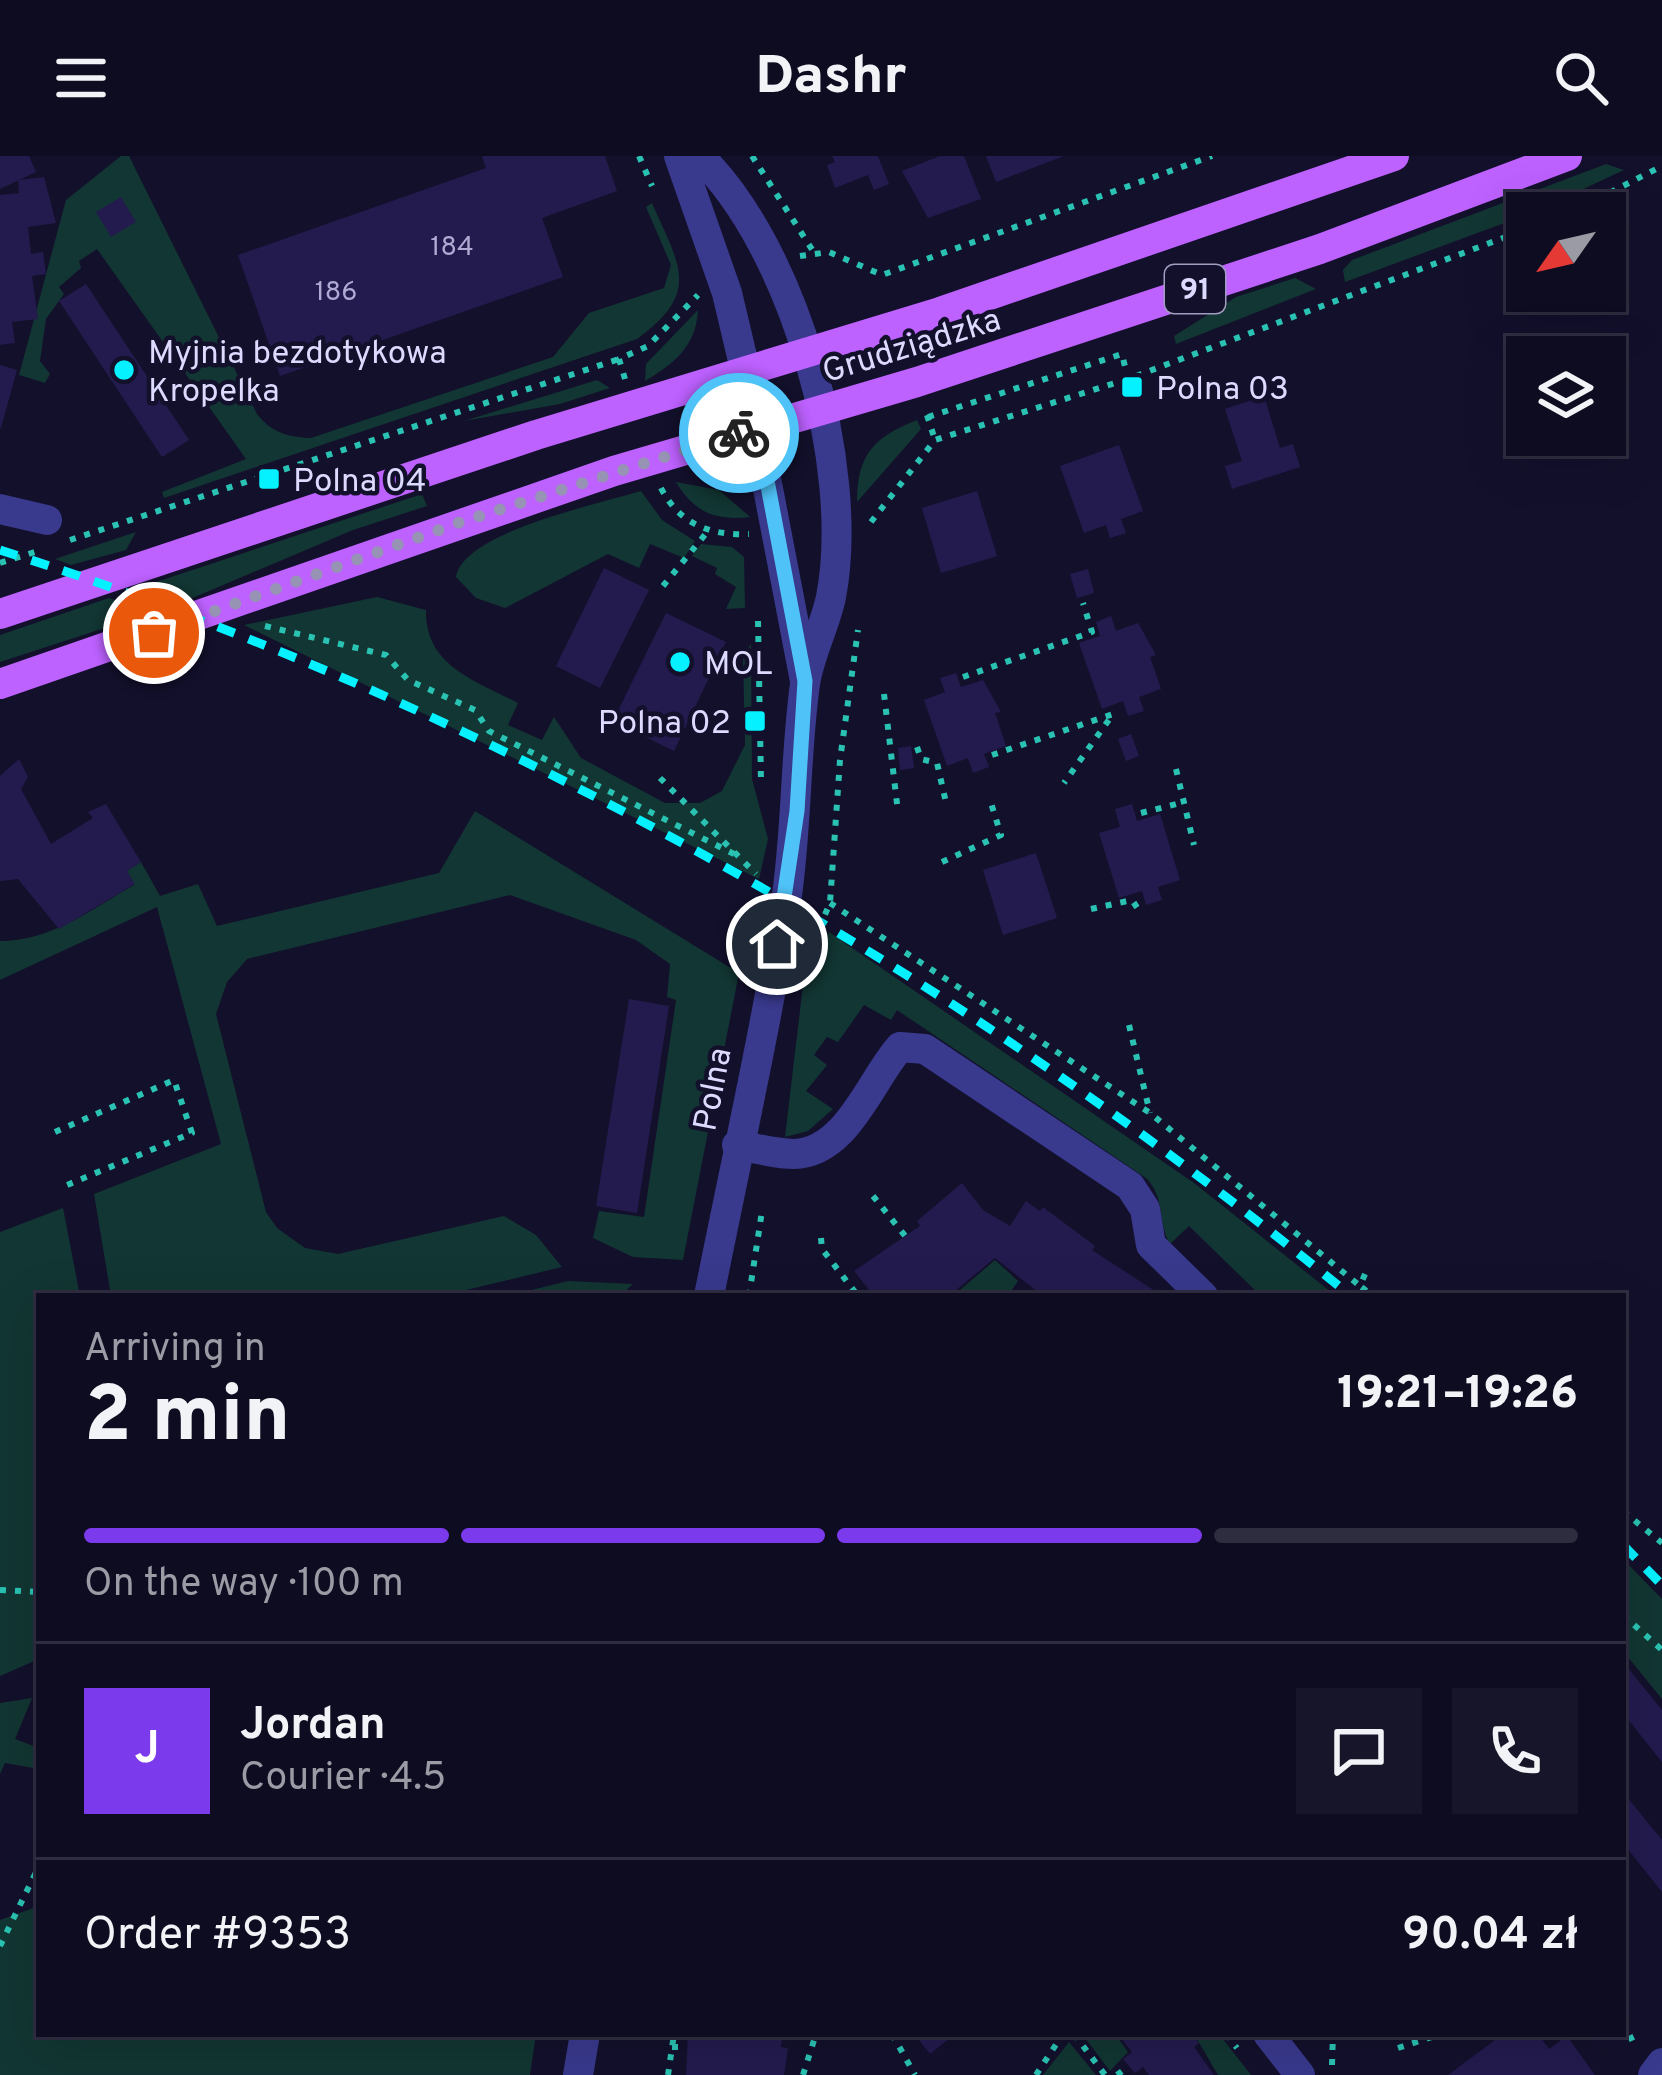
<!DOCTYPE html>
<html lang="en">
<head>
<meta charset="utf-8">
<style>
	:root { --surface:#0e0c21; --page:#17152a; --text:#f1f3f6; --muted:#9b9ba5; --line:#2e2c3f; --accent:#7c3aed }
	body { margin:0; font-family:Overpass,sans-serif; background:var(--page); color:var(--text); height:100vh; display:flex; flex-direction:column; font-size:45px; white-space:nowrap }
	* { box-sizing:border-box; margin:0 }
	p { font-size:39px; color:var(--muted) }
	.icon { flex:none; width:66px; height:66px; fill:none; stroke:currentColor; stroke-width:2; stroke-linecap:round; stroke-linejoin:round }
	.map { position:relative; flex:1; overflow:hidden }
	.details { position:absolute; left:36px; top:1137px; width:1590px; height:744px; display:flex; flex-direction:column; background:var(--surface); border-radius:0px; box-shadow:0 12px 48px #0002,0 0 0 3px var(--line) }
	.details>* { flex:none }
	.needle { width:78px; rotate:236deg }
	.buttons { position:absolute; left:1506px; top:36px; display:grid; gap:24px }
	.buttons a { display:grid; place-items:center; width:120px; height:120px; border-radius:0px; background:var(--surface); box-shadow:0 12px 48px #0002,0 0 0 3px var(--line); font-size:60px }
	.pin { position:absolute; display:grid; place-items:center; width:102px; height:102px; color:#fff; margin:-51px; border:6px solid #fff; border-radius:50%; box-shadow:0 3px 12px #0007 }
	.courier { position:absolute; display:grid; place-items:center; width:120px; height:120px; margin:-60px; border:9px solid #4fc3f7; border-radius:50%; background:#fff; color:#222; box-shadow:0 3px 15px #0007 }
	.headline em { font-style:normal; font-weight:800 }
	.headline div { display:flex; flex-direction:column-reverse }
	.headline { display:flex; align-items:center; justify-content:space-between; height:204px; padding:0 48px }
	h1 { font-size:78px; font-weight:800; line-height:90px }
	.bar { display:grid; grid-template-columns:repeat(4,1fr); gap:18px 12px; align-content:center; height:144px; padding:0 48px }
	.bar i { height:15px; border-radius:9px; background:var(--line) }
	.bar .selected { background:var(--accent) }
	.bar p { grid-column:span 4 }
	.line { display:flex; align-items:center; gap:30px; padding:0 48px; border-top:3px solid var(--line) }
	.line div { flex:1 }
	.round { display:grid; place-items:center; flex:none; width:126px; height:126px; border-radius:0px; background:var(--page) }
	header { display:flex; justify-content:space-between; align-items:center; height:156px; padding:0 48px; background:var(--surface); font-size:54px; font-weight:800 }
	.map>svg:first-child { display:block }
</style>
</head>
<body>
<header><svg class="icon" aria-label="menu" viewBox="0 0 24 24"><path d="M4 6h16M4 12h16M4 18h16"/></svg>Dashr<svg class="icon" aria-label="search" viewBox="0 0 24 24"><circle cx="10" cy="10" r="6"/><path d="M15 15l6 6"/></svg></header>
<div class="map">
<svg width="1662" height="1919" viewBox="0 0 1662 1919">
	<rect width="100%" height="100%" fill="#13102c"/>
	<g fill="#123633">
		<path d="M121,0h8l128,258c15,19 31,23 54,24l242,-81 36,-44 75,-25 7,-23 -25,-58 6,-4c27,62 50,89 -15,136l-473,159 -2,-6 84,-33 -149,-210 -18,12 2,7 -22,19 5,7 -18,25 -6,42 10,13 -5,9 -26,-8 47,-175z"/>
		<path d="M1606,8l18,6 -90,42 -189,70 -2,-12 9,-10z"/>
		<path d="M1295,122l21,11 -140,55 -2,-8 62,-39z"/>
		<path d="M698,154c-2,36 -23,53 -53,71l1,-17z"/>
		<path d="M597,224l13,8 -50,16 -96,17z"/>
		<path d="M917,264l4,9 -64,73c0,-48 17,-65 60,-82z"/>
		<path d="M676,326l43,8 31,27c-35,4 -56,-5 -74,-35z"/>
		<path d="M641,335l21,29 33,21 -11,17 -34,-14 -11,24 -31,-14 -103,54 -29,-10 -20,-21c7,-45 143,-73 185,-86z"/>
		<path d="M422,338l5,12 -74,24 -170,72 -42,-15z"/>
		<path d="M136,376l-10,18 -55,15 -16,-6z"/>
		<path d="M701,388l31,3 12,10 1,51 -19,1 10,-22 -21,-13 2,-6 -25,-12z"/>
		<path d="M377,441l49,13c-1,56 49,70 92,93l-10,22 34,15 12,-23 27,41 84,45h35l22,-12 23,-46 -2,-89 8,-12 1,135 16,60 -9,40 -515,-254z"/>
		<path d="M109,442l42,15 -151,49v-27z"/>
		<path d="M475,655l264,162 -56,287 -50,-3 -40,-19 6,-27 45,6 32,-217 -9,-3 3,-33 -34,-24 -126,-45 -263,64 -20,23 -11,32 50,198 11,16 28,20 33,6 166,-38 32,19 26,32 -121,29h-330l-17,-102 127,-50 -64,-237 -157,73v-39c52,0 90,-31 134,-56l-7,-14 14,-9 19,34 38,-12 19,42 222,-53z"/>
		<path d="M829,776l365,251 142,113h-75l-72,-70 -19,18c-13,-22 -4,-46 -24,-66l-249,-168 -6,10 -27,-15 -26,37 -11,-5 -13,18 13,10 -21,26 27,18 -25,22 -23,6 20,-169z"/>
		<path d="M63,1052l17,88h-41v363l-39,17v-444z"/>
		<path d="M995,1104l23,21 -9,13 -56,2z"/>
		<path d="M568,1125l65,3 -13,12h-113z"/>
		<path d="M1623,1403l39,40v100l-39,-48z"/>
		<path d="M32,1542l-17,41 24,9v21l-34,-6 -5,11v-71z"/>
		<path d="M39,1750v128h497l-6,41h-530v-155z"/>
		<path d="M1082,1878h33l13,18 -18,19z"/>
		<path d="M1194,1878h25l32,41h-33z"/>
		<path d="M1069,1886l27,33h-53z"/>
	</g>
	<g fill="#231b4e">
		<path d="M0,0h29l7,16 -36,17z"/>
		<path d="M482,0h123l12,35 -75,27 21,59 -283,99 -42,-121 248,-87z"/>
		<path d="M832,0h46l11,28 -15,6 -6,-15 -33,13 -8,-23 8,-3z"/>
		<path d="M940,0h24l17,43 -53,19 -26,-47z"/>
		<path d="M986,0h78l-68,26z"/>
		<path d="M44,21l12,46 -28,4 3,27 12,-2 3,22 -14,2 6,43 -26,3 3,21 -15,2v-150l19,-2 -1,-13z"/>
		<path d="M121,41l15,25 -25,15 -15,-25z"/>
		<path d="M86,128l103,156 -27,17 -103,-156z"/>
		<path d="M0,209l17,5 -16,58h-1z"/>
		<path d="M1264,240l16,52 13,-4 7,23 -68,22 -7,-23 17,-5 -17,-52z"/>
		<path d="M1119,289l24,66 -22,8 5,14 -16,5 -4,-13 -22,8 -24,-67z"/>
		<path d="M977,335l20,65 -56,17 -19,-65z"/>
		<path d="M604,412l45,22 -49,98 -44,-22z"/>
		<path d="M1088,413l6,24 -17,5 -7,-24z"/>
		<path d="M666,457l60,29 -52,109 -61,-30z"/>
		<path d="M1111,460l5,15 22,-8 18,32 -6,2 11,32 -22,8 5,14 -16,5 -5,-15 -21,8 -23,-66 21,-7 -4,-14z"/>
		<path d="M956,517l5,14 22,-7 18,32 -6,1 11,33 -22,8 5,13 -16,6 -5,-15 -21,8 -23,-66 21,-8 -5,-14z"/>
		<path d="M1131,578l8,22 -13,5 -8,-22z"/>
		<path d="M911,590l3,22 -14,2 -2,-22z"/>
		<path d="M19,603l9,18 -7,12 30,55 42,-26 -5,-6 18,-8 35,58 -14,9 8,13 -76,45 -41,-50 -18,2v-105z"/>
		<path d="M1132,648l5,17 23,-7 20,66 -22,7 4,13 -16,5 -4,-14 -23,7 -20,-65 21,-6 -5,-18z"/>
		<path d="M1036,697l21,65 -54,17 -20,-65z"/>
		<path d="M629,843l40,7 -32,207 -41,-7z"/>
		<path d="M962,1027l21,27 27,16 16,-25 14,10 3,-4 52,39 -3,4 66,43 -115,3 -48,-38 -46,38h-75l-20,-25 66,-45 -3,-5z"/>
		<path d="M1623,1506l39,48v52l-39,-49z"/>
		<path d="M1623,1636l39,48v52l-39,-49z"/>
		<path d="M688,1878h95l-2,13 7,1 -4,27h-98z"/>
		<path d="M914,1878h41l-25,20z"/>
		<path d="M1118,1878h74l7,9 -5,4 20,28h-65l-6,-8 -8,6 -12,-14 9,-7z"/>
		<path d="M1503,1878h35l11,15 18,-13 28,39h-147z"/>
	</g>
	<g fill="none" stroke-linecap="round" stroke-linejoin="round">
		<g stroke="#2ac3b3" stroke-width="6" stroke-dasharray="6 9" stroke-linecap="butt">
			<path d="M639,0l13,30"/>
			<path d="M752,0l61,95"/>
			<path d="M1570,57l92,-47"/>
			<path d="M800,100l29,-4 53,23 330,-119"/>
			<path d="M625,223l-6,-20 29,-13 50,-51"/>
			<path d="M927,259l8,25"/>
			<path d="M928,261l194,-63 6,25"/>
			<path d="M661,332c18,36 50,48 88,46"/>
			<path d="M871,366l64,-82 193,-61 399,-150"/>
			<path d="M70,384l549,-181"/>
			<path d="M0,407l35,-11"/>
			<path d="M663,430l45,-55"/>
			<path d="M758,465l3,160"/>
			<path d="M265,470l121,29 22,25 67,30 14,21 245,123"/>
			<path d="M963,521l129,-45 -9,-29"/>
			<path d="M884,538l14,118"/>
			<path d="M917,591l4,12 16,4 10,44"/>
			<path d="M992,599l121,-41 -49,69"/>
			<path d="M1176,613l18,76"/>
			<path d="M660,622l96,96"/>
			<path d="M1141,657l43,-11"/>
			<path d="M942,706l59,-27 -10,-32"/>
			<path d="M830,747l320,210 210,173 -2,10"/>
			<path d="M1091,753l41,-9 8,12"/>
			<path d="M813,786l17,-39 10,-143 18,-130"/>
			<path d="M1129,869l21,88"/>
			<path d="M55,976l119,-52 18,53 -125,52"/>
			<path d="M873,1040l33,41"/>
			<path d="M821,1082l1,11 36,47"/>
			<path d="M1365,1118l-5,12 13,10"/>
			<path d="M749,1140l13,-85"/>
			<path d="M1036,1140l2,-3"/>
			<path d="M1623,1355l39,32"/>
			<path d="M0,1434l39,2"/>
			<path d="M1623,1459l39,35"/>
			<path d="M0,1790l39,-80"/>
			<path d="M1623,1866l12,24"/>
			<path d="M892,1878l23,41"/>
			<path d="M1074,1878l31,41"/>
			<path d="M1226,1878l11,14"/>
			<path d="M672,1891h15"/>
			<path d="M1398,1892l43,-14"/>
			<path d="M1332,1909l1,-31"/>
			<path d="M668,1919l6,-41"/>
			<path d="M803,1919l13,-41"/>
			<path d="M1036,1919l27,-41"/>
			<path d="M1117,1919l12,-9"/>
		</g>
		<g stroke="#39398d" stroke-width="30">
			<path d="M679,0l48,137 18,76 60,312"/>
			<path d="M699,0c95,91 157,311 132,441 -6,29 -22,58 -26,87 -10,72 -8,146 -19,218 -21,132 -51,263 -77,394"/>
			<path d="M0,353l47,11"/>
			<path d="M737,989c18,3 39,9 57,9 53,-1 77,-75 106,-107l25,2 205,137 15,23 6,36 52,51"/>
			<path d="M1268,1878l32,41"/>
			<path d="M578,1919l7,-41"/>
			<path d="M1653,1919l9,-12"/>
		</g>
		<g stroke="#bd61ff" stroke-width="30">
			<path d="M0,458l536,-179 404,-123 454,-156"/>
			<path d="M0,528l614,-213 303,-89 403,-133 247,-93"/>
		</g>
		<g stroke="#06f1ff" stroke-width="9" stroke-dasharray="18 15" stroke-linecap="butt">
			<path d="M0,394c492,156 953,419 1351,746"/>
			<path d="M1623,1389l39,40"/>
		</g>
	</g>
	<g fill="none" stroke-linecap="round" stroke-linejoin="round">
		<path stroke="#9693b5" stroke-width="12" stroke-dasharray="0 21.6" d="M154,477l307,-111 278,-89"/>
		<path stroke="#4fc3f7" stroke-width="15" d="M739,277l18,-5 48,253 -8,130 -20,133"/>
	</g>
	<g fill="#06f1ff" stroke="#13102c" stroke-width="4.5">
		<circle cx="124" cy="214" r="12"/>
		<rect x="1120" y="219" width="24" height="24" rx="6"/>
		<rect x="257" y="311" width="24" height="24" rx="6"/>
		<circle cx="680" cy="506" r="12"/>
		<rect x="743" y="553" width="24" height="24" rx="6"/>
	</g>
	<g text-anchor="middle" stroke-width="9" stroke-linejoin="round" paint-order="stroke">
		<g font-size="27" fill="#aeaad3">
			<text x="452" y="99">184</text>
			<text x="336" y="144">186</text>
		</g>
		<rect fill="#13102c" stroke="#a09dc0" stroke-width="3" x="1165" y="109" width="60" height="48" rx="9"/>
		<g font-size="30" font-weight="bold" fill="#dddaff">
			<text x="1195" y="143">91</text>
		</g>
		<g font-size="33" fill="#dddaff" stroke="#13102c">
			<text transform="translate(911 188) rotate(-17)" y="12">Grudziądzka</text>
			<text transform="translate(711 933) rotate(-79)" y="12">Polna</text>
		</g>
		<g font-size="33" fill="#dddaff" stroke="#13102c" text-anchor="start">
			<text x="148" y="207">Myjnia bezdotykowa<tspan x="148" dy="38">Kropelka</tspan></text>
			<text x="1156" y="243">Polna 03</text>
			<text x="293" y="335">Polna 04</text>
			<text x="704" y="518">MOL</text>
			<text x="731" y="577" text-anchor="end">Polna 02</text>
		</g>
	</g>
</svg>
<div class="buttons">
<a><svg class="needle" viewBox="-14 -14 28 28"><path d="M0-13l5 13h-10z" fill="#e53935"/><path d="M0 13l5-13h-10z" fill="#9b9ba5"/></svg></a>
<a><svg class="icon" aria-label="layers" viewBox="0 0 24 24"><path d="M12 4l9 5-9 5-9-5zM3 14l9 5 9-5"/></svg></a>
</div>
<div class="pin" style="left:154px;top:477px;background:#ea580c"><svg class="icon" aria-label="bag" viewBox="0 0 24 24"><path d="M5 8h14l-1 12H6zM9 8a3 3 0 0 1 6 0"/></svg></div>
<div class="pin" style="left:777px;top:788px;background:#1f2937"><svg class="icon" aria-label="home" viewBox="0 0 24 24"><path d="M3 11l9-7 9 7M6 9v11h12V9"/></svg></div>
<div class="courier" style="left:739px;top:277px"><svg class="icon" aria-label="bike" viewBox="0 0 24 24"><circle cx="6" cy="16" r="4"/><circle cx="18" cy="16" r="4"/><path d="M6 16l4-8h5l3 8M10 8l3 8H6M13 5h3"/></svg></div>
<section class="details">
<div class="headline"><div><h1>2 min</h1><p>Arriving in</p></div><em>19:21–19:26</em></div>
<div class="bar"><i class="selected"></i><i class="selected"></i><i class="selected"></i><i></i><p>On the way · 100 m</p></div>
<div class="line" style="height:216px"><b class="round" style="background:var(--accent);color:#fff">J</b><div><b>Jordan</b><p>Courier · 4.5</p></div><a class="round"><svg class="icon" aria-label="chat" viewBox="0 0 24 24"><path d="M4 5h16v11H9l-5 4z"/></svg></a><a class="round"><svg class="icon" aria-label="phone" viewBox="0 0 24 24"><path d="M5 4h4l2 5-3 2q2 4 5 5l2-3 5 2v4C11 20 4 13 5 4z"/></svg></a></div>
<div class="line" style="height:156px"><div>Order #9353</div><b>90.04 zł</b></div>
</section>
</div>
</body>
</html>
